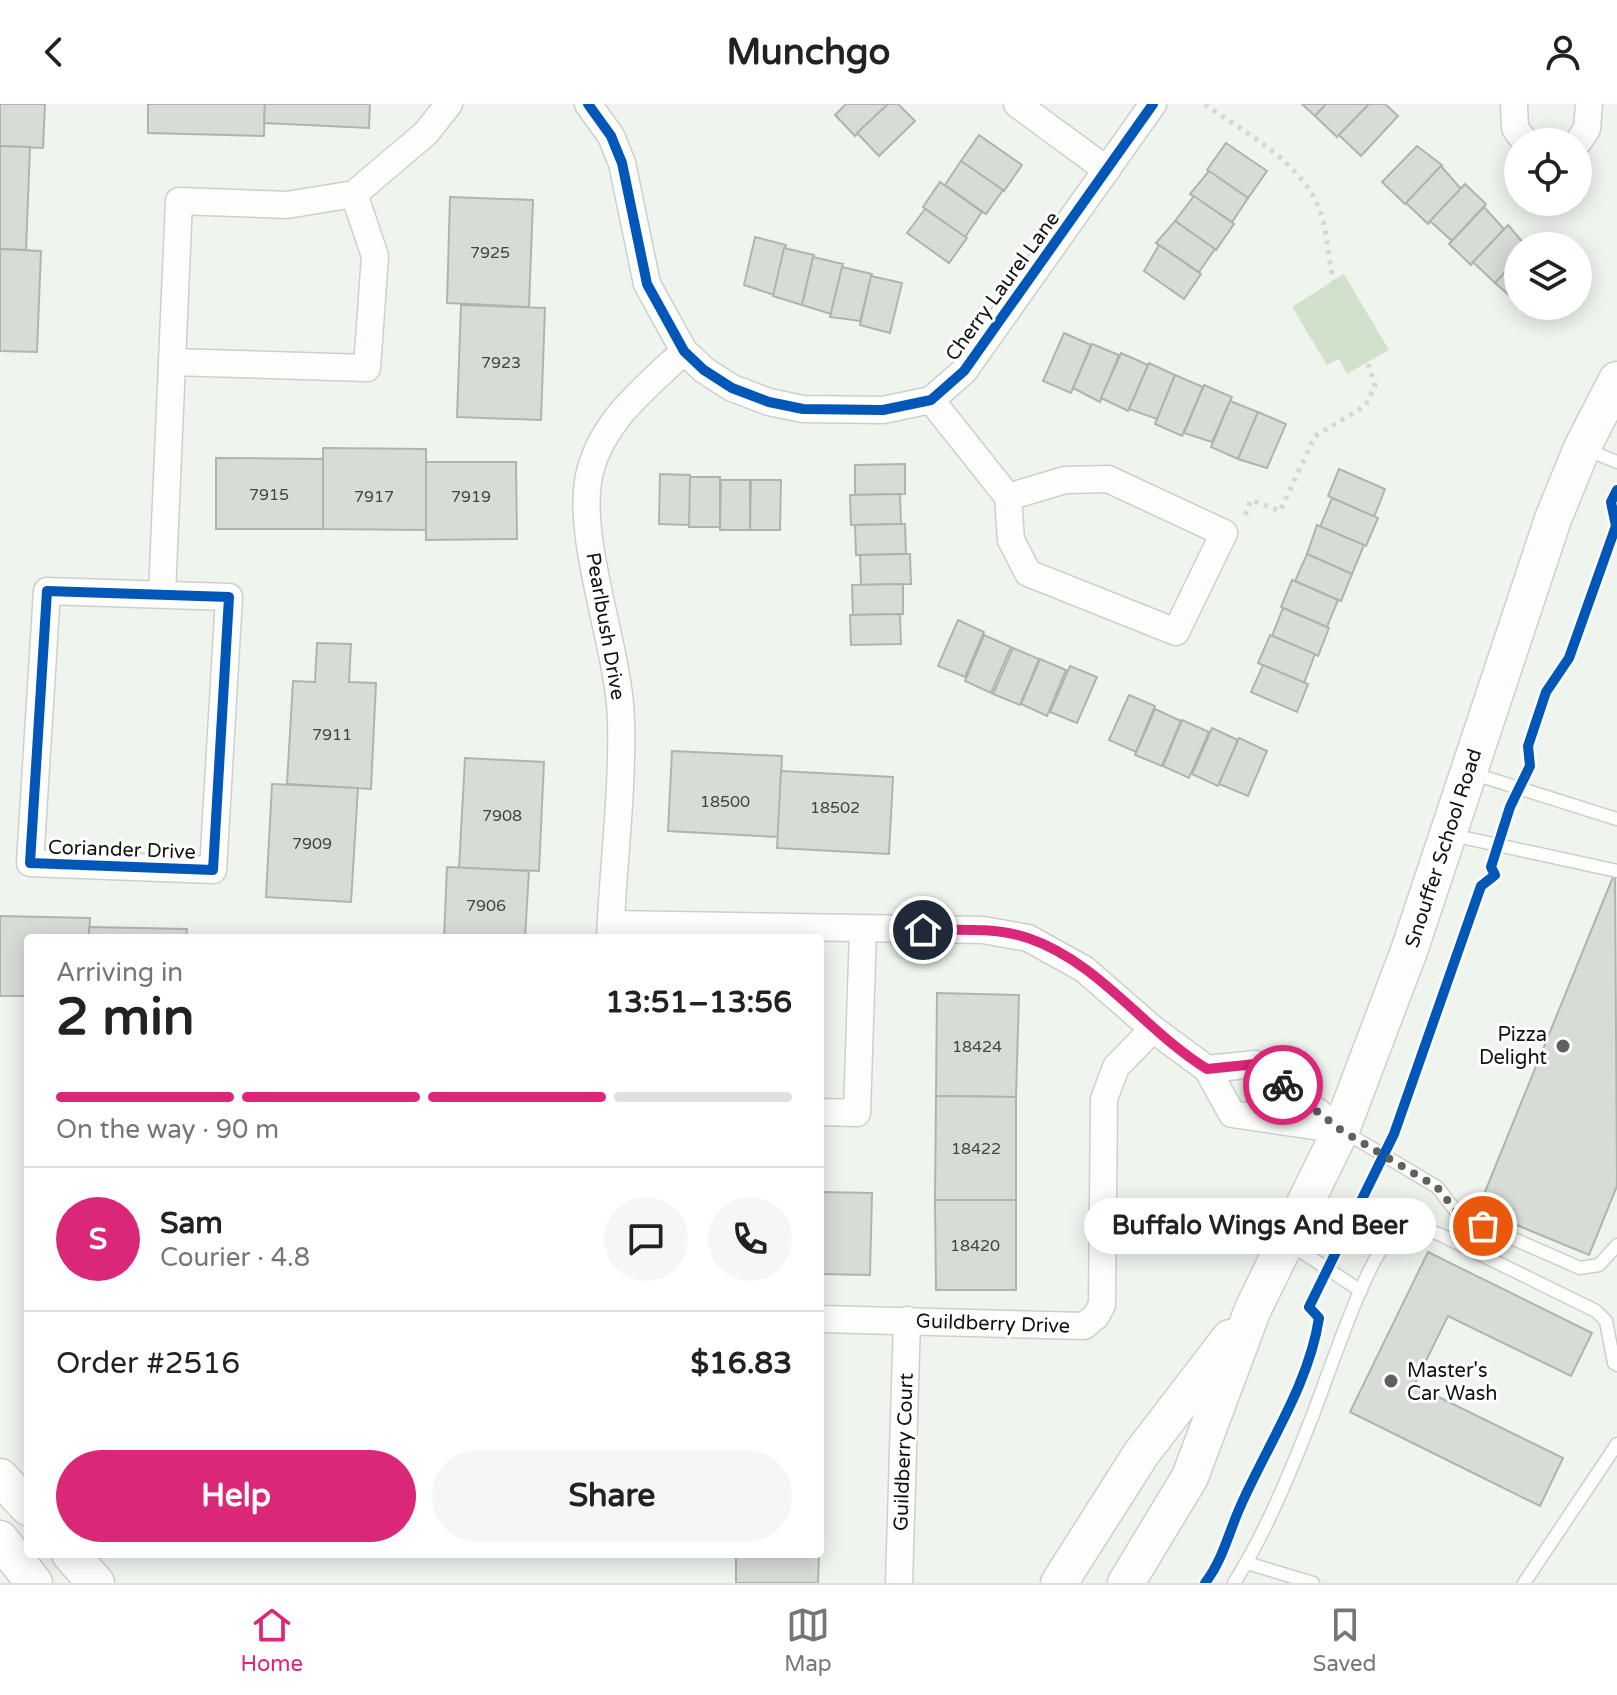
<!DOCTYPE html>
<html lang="en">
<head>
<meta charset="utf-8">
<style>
	:root { --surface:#fff; --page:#f6f6f6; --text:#222; --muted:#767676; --line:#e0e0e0; --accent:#db2777 }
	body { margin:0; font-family:"Varela Round",sans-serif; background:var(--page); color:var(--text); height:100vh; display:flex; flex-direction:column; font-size:30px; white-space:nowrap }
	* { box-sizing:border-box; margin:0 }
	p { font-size:26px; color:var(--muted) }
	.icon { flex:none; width:44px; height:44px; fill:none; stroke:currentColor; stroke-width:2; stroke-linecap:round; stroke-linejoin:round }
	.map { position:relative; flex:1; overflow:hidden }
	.drawer { position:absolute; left:24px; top:830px; width:800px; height:624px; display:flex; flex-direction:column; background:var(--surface); border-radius:8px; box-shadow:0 4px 20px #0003 }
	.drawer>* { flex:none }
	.fabs { position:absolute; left:1504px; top:24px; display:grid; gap:16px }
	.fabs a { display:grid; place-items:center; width:88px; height:88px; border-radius:50%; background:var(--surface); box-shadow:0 4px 20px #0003; font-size:40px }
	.pin { position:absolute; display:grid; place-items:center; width:68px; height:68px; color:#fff; margin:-34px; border:4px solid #fff; border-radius:50%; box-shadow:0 2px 8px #0007 }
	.courier { position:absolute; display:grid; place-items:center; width:80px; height:80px; margin:-40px; border:6px solid #db2777; border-radius:50%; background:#fff; color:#222; box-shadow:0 2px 10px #0007 }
	.bubble { position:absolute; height:56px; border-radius:28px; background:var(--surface); box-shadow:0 4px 20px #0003; font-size:26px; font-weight:800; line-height:56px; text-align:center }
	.headline em { font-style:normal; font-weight:800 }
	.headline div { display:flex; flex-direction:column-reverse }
	.headline { display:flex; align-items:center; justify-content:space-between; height:136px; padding:0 32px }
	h1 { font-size:52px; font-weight:800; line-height:60px }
	.bar { display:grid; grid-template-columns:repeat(4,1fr); gap:12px 8px; align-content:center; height:96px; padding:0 32px }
	.bar i { height:10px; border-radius:6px; background:var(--line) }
	.bar .active { background:var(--accent) }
	.bar p { grid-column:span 4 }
	.line { display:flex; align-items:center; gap:20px; padding:0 32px; border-top:2px solid var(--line) }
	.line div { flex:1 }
	.round { display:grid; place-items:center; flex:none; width:84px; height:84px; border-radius:42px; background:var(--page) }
	.button { display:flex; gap:16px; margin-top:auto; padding:16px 32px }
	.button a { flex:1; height:92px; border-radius:48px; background:var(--accent); color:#fff; font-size:32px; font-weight:800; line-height:92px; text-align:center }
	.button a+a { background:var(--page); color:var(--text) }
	header { display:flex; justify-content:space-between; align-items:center; height:104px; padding:0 32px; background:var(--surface); font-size:36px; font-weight:800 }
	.tabs { display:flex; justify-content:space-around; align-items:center; height:112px; border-top:2px solid var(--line); background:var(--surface); font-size:22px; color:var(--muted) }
	.tabs a { display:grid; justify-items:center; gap:4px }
	.tabs .active { color:var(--accent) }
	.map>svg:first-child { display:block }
</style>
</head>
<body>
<header><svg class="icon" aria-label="back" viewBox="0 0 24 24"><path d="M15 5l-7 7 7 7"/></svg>Munchgo<svg class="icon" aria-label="person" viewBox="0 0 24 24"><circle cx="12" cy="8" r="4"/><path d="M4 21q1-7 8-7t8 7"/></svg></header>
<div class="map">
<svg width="1617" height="1479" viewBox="0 0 1617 1479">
	<rect width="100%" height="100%" fill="#eff5ee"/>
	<path fill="#d1e1cc" d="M1344,170l45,76 -42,24 -8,-15 -12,6 -35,-58z"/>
	<g fill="#d8dcd7" stroke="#b0b4af" stroke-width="2">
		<path d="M0,0h45l-2,44 -43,-2z"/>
		<path d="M148,0h117l-1,32 -116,-3z"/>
		<path d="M265,0h105l-1,24 -105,-5z"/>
		<path d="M846,0h42l-33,32 -20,-21z"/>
		<path d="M888,0h10l17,17 -36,35 -22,-23z"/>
		<path d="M1302,0h24l-11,12z"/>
		<path d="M1326,0h43l-32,33 -22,-21z"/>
		<path d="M1369,0h16l13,12 -37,40 -22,-21z"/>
		<path d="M979,31l43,30 -18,26 -43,-30z"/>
		<path d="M1226,39l41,28 -19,27 -41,-28z"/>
		<path d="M0,42l30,1 -4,103 -26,-1z"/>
		<path d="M1417,42l25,19 -37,39 -23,-22z"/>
		<path d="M961,57l42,29 -17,24 -41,-29z"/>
		<path d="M1441,62l20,23 -33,35 -22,-21z"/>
		<path d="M1209,67l39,27 -16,24 -42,-28z"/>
		<path d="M940,78l42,30 -17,25 -42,-30z"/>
		<path d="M1465,80l21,20 -34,37 -22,-20z"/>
		<path d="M1194,92l40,28 -18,26 -41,-29z"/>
		<path d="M450,93l83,3 -4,107 -82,-4z"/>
		<path d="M1484,103l20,22 -33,36 -22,-21z"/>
		<path d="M925,105l42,29 -18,25 -42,-30z"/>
		<path d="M1175,117l40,28 -16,23 -43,-29z"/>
		<path d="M1508,121l18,21h-8v12l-23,25 -22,-21z"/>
		<path d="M755,133l31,8 -12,50 -30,-10z"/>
		<path d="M1159,141l42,29 -17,25 -40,-28z"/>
		<path d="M784,144l30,7 -12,50 -29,-9z"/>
		<path d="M0,145l41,2 -4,101 -37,-1z"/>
		<path d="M813,153l30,7 -12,50 -29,-9z"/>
		<path d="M1518,154v45l-23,-20z"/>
		<path d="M842,163l30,7 -12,47 -30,-4z"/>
		<path d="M871,172l31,7 -12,50 -30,-8z"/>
		<path d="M461,201l84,3 -4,112 -84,-3z"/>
		<path d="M1064,229l27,12 -20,48 -28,-12z"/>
		<path d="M1092,240l27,11 -19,47 -27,-14z"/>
		<path d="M1121,249l27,12 -20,46 -27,-13z"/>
		<path d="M1149,259l26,12 -18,44 -28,-10z"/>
		<path d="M1175,271l28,12 -21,49 -27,-12z"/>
		<path d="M1204,281l28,12 -20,45 -28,-9z"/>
		<path d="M1230,297l28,11 -20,47 -27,-12z"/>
		<path d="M1258,308l28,12 -19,44 -29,-9z"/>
		<path d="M323,344l103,1v81l-103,-1z"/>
		<path d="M216,354l107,1v70h-107z"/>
		<path d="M426,358h90l1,77 -91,1z"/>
		<path d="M905,360v30l-50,1v-30z"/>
		<path d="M1339,365l46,20 -11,28 -46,-21z"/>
		<path d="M660,370l30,1v50l-31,-1z"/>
		<path d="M690,373h30v50h-31z"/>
		<path d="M721,376h29v50h-30z"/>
		<path d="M751,376h30l-1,50h-30z"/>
		<path d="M900,390l1,30 -50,1 -1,-30z"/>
		<path d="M1332,394l46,20 -12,28 -46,-19z"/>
		<path d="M901,420h4l1,30 -50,1 -1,-30z"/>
		<path d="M1317,421l47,20 -12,29 -45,-20z"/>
		<path d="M906,450h4l1,30 -50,1 -1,-30z"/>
		<path d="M1307,450l45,20 -11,27 -46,-20z"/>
		<path d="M1292,476l46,20 -11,27 -46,-20z"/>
		<path d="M903,480v30l-50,1 -1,-30z"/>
		<path d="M1283,504l46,20 -11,28 -46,-20z"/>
		<path d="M900,510l1,30 -50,1 -1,-30z"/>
		<path d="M958,516l26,12 -19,45 -27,-11z"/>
		<path d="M984,531l27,12 -20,46 -26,-12z"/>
		<path d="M1270,531l45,19 -11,29 -46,-20z"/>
		<path d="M317,539l34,1 -2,38 27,1 -5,106 -84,-5 6,-103 22,1z"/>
		<path d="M1013,544l26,11 -19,46 -27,-11z"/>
		<path d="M1040,555l26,11 -19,46 -26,-12z"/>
		<path d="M1263,561l45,19 -11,28 -46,-20z"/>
		<path d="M1070,562l27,11 -20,46 -27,-11z"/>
		<path d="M1129,591l26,11 -19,46 -27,-12z"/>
		<path d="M1155,605l26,12 -19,45 -27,-11z"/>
		<path d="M1182,616l27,12 -20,46 -26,-12z"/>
		<path d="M1212,624l26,12 -20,46 -26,-12z"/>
		<path d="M1239,634l28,13 -19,45 -29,-12z"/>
		<path d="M672,647l110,5 -4,81 -110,-6z"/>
		<path d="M465,654l79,4 -5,109 -80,-3z"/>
		<path d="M781,667l112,6 -4,77 -112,-6z"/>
		<path d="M272,680l86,4 -7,114 -85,-5z"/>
		<path d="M447,763l82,4 -4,67h-81z"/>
		<path d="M1615,768l2,314 -28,69 -111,-46z"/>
		<path d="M0,812l90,2 -1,20h-61v58h-28z"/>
		<path d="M89,823l98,2 -1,9h-97z"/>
		<path d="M937,889l82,2 -3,102 -80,-1z"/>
		<path d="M936,992l80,1v103h-81z"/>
		<path d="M820,1088l52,1 -2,82 -50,-1z"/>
		<path d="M935,1096h81v90h-80z"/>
		<path d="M1428,1148l164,81 -21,43 -123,-60 -34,69 149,73 -23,48 -190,-94z"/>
		<path d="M736,1450h83l-1,29h-82z"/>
	</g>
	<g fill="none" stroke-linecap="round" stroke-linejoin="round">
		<defs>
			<g id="service">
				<path d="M1585,345l32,13"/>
				<path d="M1471,669l146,46"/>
				<path d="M1452,731l165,36"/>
				<path d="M1343,1027l94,56 22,28 121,53 19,-3 18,-20"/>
				<path d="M1290,1140l71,47"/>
				<path d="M1247,1459l66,20"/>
				<path d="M1234,1479c32,-51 56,-110 78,-166 14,-35 54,-158 78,-178 16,-14 33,-11 51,-4l155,76 10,10 8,42 3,2"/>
				<path d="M1524,1479l93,-139"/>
			</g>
			<g id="minor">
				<path d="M588,0l23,32 11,27 25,121 37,67 20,19 28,18 37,14 34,7 80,1 48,-10 33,-29 189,-267"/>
				<path d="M1017,0l90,66"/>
				<path d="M1514,0l1,24 10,14"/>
				<path d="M1578,38l9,-13 2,-25"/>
				<path d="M172,258l195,6 8,-112 -21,-62"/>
				<path d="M931,296l77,97 3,43 17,33 148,59 48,-99 -116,-54 -43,1 -57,17"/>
				<path d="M47,487l182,6 -16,273 -183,-7z"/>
				<path d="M162,490l17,-393 108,4 67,-11 72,-61 23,-29"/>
				<path d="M611,820l372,6 45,8 56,31 69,60 54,40 25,45 109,16"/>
				<path d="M610,834c3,-72 13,-146 11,-219 -2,-73 -49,-188 -30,-251 14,-50 57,-82 93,-117"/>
				<path d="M1207,965l49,-5 81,63"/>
				<path d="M820,1008l37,1 6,-183"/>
				<path d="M820,1215l264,7 12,-10 6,-11 2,-206 12,-32 37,-38"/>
				<path d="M899,1479l8,-263"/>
			</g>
			<g id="secondary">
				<path d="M0,1373l28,30"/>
				<path d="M0,1435l34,44"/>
				<path d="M70,1450l26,29"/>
				<path d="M1059,1479l82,-129 89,-116"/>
				<path d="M1126,1479l64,-106 63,-168 88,-179 68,-179 144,-432 29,-71 35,-68"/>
			</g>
		</defs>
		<use href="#service" stroke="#ccd0ca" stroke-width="15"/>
		<use href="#minor" stroke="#ccd0ca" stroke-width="29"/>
		<use href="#secondary" stroke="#ccd0ca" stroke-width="39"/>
		<g stroke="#d6d7d4" stroke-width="5" stroke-dasharray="4 6" stroke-linecap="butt">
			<path d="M1205,0c42,31 102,60 117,113 7,22 5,44 13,66"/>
			<path d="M1245,411l6,-15 29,11 35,-75 50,-30 10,-20 -8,-26"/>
		</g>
		<use href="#service" stroke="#fdfefc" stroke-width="12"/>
		<use href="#minor" stroke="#fdfefc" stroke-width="26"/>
		<use href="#secondary" stroke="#fdfefc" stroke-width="36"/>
		<defs>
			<g id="cycleway">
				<path d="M588,0l23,32 11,27 25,121 37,67 20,19 28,18 37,14 34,7 80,1 48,-10 33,-29 189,-267"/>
				<path d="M47,487l182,6 -16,273 -183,-7z"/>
				<path d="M1205,1479c18,-23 24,-52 36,-78 27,-61 68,-121 78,-187l-10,-11 85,-173 87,-248 14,-11 -4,-8 19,-60 20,-41 -2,-20 18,-54 23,-34 47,-132 -5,-24 6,-12"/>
			</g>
		</defs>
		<use href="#cycleway" stroke="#fff" stroke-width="15"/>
		<use href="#cycleway" stroke="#0057b8" stroke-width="10"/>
	</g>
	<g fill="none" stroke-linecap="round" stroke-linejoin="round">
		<path stroke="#5e625d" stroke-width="8" stroke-dasharray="0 14.4" d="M1283,981l58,45 96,57 22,28 24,11"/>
		<path stroke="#db2777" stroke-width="10" d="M923,826c34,0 72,-3 105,8 71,24 117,93 179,131l49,-5 27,21"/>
	</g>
	<g fill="#5e625d" stroke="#fff" stroke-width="3">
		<circle cx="1563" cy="942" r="8"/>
		<circle cx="1391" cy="1277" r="8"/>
	</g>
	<g text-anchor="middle" stroke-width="6" stroke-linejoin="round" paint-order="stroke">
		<g font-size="16" fill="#424541">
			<text x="490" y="154">7925</text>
			<text x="501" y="264">7923</text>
			<text x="269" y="396">7915</text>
			<text x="374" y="398">7917</text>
			<text x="471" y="398">7919</text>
			<text x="332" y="636">7911</text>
			<text x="725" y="703">18500</text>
			<text x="835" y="709">18502</text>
			<text x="502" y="717">7908</text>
			<text x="312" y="745">7909</text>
			<text x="486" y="807">7906</text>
			<text x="977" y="948">18424</text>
			<text x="976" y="1050">18422</text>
			<text x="975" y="1147">18420</text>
		</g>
		<g font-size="20" fill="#10130f" stroke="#fff">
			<text transform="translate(1002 182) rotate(-54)" y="7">Cherry Laurel Lane</text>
			<text transform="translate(606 522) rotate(80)" y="7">Pearlbush Drive</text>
			<text transform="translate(1443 744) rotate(-72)" y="7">Snouffer School Road</text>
			<text transform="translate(122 745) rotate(2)" y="7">Coriander Drive</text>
			<text transform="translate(993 1219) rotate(2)" y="7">Guildberry Drive</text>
			<text transform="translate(903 1348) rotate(-88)" y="7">Guildberry Court</text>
		</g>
		<g font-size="20" fill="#10130f" stroke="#fff" text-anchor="end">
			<text x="1547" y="937">Pizza<tspan x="1547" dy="23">Delight</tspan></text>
			<text x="1407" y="1273" text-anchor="start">Master's<tspan x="1407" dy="23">Car Wash</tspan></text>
		</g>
	</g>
</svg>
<div class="fabs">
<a><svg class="icon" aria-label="locate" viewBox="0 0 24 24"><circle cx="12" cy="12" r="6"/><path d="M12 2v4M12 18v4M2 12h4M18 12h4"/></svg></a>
<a><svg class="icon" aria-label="layers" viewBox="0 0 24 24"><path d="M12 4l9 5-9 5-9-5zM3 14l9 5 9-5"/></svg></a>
</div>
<div class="pin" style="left:1483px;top:1122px;background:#ea580c"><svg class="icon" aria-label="bag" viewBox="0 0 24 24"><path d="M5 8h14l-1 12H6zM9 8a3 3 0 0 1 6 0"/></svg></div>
<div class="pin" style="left:923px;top:826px;background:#1f2937"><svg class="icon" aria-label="home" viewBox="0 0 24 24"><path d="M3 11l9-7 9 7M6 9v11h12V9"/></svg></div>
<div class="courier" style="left:1283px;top:981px"><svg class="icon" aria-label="bike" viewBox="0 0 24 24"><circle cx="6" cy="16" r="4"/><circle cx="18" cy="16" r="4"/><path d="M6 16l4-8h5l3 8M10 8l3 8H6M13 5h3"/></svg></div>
<div class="bubble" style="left:1084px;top:1094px;width:352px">Buffalo Wings And Beer</div>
<section class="drawer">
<div class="headline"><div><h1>2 min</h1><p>Arriving in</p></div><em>13:51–13:56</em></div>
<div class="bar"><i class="active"></i><i class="active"></i><i class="active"></i><i></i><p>On the way · 90 m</p></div>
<div class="line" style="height:144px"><b class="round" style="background:var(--accent);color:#fff">S</b><div><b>Sam</b><p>Courier · 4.8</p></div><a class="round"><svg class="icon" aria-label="chat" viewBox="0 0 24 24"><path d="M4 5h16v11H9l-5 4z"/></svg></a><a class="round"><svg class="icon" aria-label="phone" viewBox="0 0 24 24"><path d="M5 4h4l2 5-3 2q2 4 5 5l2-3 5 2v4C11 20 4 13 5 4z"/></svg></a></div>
<div class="line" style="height:104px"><div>Order #2516</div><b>$16.83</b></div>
<div class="button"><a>Help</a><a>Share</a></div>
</section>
</div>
<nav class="tabs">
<a class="active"><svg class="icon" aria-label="home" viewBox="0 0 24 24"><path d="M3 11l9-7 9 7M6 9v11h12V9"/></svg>Home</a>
<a><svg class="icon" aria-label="map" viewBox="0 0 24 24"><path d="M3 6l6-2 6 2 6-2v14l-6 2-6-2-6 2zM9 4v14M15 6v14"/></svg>Map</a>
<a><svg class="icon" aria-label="saved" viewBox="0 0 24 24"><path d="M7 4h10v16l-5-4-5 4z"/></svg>Saved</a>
</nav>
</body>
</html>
